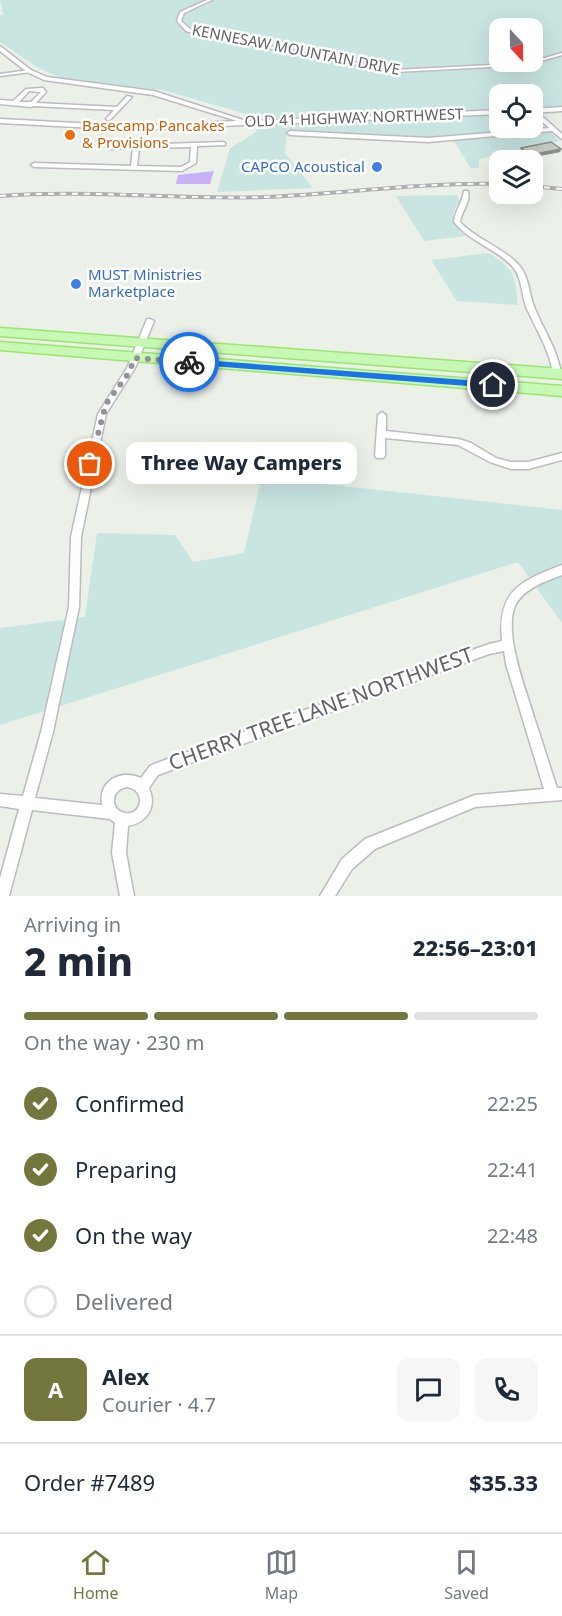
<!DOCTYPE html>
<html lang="en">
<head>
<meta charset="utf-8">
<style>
	:root { --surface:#fff; --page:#f6f6f7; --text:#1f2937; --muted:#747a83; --line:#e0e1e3; --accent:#73773d }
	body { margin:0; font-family:"Noto Sans",sans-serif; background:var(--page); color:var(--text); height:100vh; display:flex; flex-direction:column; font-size:22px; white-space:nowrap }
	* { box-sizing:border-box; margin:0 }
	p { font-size:20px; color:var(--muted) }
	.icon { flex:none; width:33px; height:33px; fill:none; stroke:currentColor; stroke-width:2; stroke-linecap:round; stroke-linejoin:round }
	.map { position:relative; height:896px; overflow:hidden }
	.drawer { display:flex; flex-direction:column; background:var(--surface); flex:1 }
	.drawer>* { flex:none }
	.needle { width:39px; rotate:158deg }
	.fabs { position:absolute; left:489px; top:18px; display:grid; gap:12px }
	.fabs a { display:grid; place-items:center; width:54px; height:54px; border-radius:12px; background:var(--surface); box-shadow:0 6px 24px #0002; font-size:30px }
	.pin { position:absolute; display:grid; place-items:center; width:51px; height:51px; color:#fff; margin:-26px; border:3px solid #fff; border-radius:50%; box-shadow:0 2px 6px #0007 }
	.courier { position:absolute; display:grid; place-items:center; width:60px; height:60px; margin:-30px; border:4px solid #1a73e8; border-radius:50%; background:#fff; color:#222; box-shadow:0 2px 8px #0007 }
	.bubble { position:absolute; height:42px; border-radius:12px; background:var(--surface); box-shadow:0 6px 24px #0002; font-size:20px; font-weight:800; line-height:42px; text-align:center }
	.summary em { font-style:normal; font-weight:800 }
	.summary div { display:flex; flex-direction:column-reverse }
	.summary { display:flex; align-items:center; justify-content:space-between; height:102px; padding:0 24px }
	h1 { font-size:39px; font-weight:800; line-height:45px }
	.bar { display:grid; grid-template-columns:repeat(4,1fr); gap:9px 6px; align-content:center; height:72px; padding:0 24px }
	.bar i { height:8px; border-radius:4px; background:var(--line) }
	.bar .on { background:var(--accent) }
	.bar p { grid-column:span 4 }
	.line { display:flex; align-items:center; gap:15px; padding:0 24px; border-top:2px solid var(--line) }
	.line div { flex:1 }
	.round { display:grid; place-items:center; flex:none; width:63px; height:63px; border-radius:12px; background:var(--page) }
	ol { padding:0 24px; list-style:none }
	li { display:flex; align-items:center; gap:18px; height:66px }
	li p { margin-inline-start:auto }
	li .icon { padding:6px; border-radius:50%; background:var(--accent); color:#fff; stroke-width:4 }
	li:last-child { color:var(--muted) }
	li i { width:33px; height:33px; border:3px solid var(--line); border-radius:50% }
	.tab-bar { display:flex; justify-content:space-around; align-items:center; height:84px; border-top:2px solid var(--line); background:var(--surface); font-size:16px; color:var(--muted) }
	.tab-bar a { display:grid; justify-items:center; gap:3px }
	.tab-bar .on { color:var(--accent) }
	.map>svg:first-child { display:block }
</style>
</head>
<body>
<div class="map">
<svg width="562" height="896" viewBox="0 0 562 896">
	<rect width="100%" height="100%" fill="#ebf0e9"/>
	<g fill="#c8e5e2" fill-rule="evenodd">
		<path d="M0,0h562v106l-29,1 -1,-13h-32l-1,15 -218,9 -31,-3 -88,-25 -101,-12 -23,-10 -38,-26v-27h3zM500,28h32v34h-32z"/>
		<path d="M499,115l1,13h32l1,-11 13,11 -114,10 -145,-8 -2,23 28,35 -96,4 13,-44 25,-15 4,-7z"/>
		<path d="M549,131l11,10 -81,18v8l-8,2 -17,-28z"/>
		<path d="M457,195l3,6c-12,15 -7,23 5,35l-41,5 -28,-45z"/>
		<path d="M489,253c26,17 26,22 29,52l-61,-4 -26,-41z"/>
		<path d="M261,480l35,1 266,29v113l-44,-61 -518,163v-97l85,-11 12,-84 78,2 18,27 51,-9z"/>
	</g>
	<path fill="#c8b1f8" d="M214,171l-4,13h-34l2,-9z"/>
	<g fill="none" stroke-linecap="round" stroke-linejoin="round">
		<defs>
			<g id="minor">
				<path d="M207,0h5l-28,13 -3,8 9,8 15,5 190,36 132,-7 35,-10v2l-35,10 -132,7 -191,-36 -18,-5 -9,-10 3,-9z"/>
				<path d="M29,70h2v2l-31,4v-2z"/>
				<path d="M43,88l3,4 -10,11 81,4 10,-11 5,1 -23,24 -3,-2 8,-9 -81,-4 -2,1 -31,-3v-4l13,1 13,-12zM29,91l12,1 -10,10h-12z"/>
				<path d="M534,109l28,25v5l-10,-8 -124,11 -138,-7 -3,-2 3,-2 138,7 121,-10 -17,-16v-2z"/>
				<path d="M223,142l2,1v2l-28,1 -1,17 -14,8 -148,-4 -3,-2 3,-2 97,3 2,-18 -25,1 -2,-1v-2zM191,147l-1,15 -9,5 -44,-1 2,-18z"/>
				<path d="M464,191h4c3,11 -6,19 -8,31 16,17 39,24 56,40 14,13 12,31 19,47 9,22 22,40 26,64l-1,2 -3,1 -4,-3c-4,-24 -16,-42 -26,-64 -6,-14 -4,-31 -15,-43 -17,-18 -42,-24 -58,-44 1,-12 8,-18 10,-31z"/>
				<path d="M147,319h3l4,2 -19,47 -29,46 -25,123 -2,70 -26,125 -18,66 67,7c-4,-24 18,-36 39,-27l9,-12 4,-2 335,-120 13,-3c-5,-50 18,-60 60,-76v10c-16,6 -37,13 -46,29 -14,26 10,86 18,113 8,24 15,47 23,71h5v12l-87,7 -100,42 -23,20 -17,27h-15l22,-37 23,-20 110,-44 69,-6 -38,-125 -2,-13 -15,3 -331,121 -9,13c8,19 -1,34 -21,38l-2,27 8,43h-14l-8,-43 3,-30 -5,-4 -78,-9 -23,86h-9v-18l19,-69 -19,-3v-12l23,2 18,-64 28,-125 2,-70 27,-123 29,-46zM127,787c20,3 15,29 -2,26 -16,-3 -14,-24 2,-26z"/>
				<path d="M382,412l4,3v16l73,8 12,4 25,15 15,4h17l34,-9v7l-34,9h-17l-21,-7 -32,-17 -73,-7v18l-2,2h-6l-2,-2 3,-41z"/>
			</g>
			<g id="tertiary">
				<path d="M0,46l31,24 16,7 107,14 92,30 254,-11v4l-368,16 -132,-7v-4l132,7 105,-5 -84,-26 -109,-15 -17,-8 -27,-21z"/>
				<path d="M562,107v4l-30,2v-4z"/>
			</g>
			<g id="primary">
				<path d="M0,328l562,41v10l-562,-43z"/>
				<path d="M0,342l562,44v10l-562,-46z"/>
			</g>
		</defs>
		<use href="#minor" stroke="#bdbac0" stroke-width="3"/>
		<use href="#tertiary" stroke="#bdbac0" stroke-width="3"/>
		<use href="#primary" stroke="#9ce56c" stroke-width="3"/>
		<use href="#minor" fill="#fff" fill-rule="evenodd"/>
		<use href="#tertiary" fill="#fff" fill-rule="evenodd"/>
		<use href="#primary" fill="#c8f8b5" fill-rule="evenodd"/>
		<defs>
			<g id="rail">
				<path d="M532,186l30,3"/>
				<path d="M0,196c88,-7 176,4 264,1 79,-3 157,-15 236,-13"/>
			</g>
		</defs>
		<use href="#rail" stroke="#aeaeb0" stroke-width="4"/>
		<use href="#rail" stroke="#fff" stroke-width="2" stroke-dasharray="6" stroke-linecap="butt"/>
	</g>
	<path fill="#abafa9" d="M521,148l40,1 -1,3 -31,6 -9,-7z"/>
	<path fill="#8b8f8a" d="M561,149l-1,3 -31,6 1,-3z"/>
	<path fill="#c7ccc5" stroke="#8b8f8a" stroke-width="1.5" d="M551,142l10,7 -31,6 -9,-7z"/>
	<path fill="#1a73e8" d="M189,359l304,23 4,3 -4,3 -307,-24v-4z"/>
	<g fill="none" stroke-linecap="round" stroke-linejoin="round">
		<path stroke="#939294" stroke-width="6" stroke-dasharray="0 10.8" d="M90,464l16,-60 22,-30 7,-16 54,4"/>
	</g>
	<circle fill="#e8710a" stroke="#fff" stroke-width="2" cx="70" cy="135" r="6"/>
	<g fill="#3f7fe0" stroke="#fff" stroke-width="2">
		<circle cx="377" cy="167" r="6"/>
		<circle cx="76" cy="284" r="6"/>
	</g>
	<g text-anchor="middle" stroke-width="5" stroke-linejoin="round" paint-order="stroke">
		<g font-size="15" fill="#636067" stroke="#fff">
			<text transform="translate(296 50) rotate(11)" y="5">KENNESAW MOUNTAIN DRIVE</text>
			<text transform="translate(354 118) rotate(-2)" y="5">OLD 41 HIGHWAY NORTHWEST</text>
		</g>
		<g font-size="15" fill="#c56008" stroke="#fff" text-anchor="start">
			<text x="82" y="131">Basecamp Pancakes<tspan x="82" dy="17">&amp; Provisions</tspan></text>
		</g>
		<g font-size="15" fill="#366cbe" stroke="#fff" text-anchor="end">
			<text x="365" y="172">CAPCO Acoustical</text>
			<text x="88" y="280" text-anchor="start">MUST Ministries<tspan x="88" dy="17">Marketplace</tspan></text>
		</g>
		<g font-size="21" fill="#636067" stroke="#fff">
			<text transform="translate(321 709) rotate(-20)" y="7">CHERRY TREE LANE NORTHWEST</text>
		</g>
	</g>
</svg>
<div class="fabs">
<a><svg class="needle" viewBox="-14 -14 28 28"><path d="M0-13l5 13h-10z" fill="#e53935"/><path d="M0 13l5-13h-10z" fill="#747a83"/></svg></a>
<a><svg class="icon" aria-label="locate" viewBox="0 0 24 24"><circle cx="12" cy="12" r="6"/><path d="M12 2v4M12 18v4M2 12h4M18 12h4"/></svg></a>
<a><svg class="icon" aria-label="layers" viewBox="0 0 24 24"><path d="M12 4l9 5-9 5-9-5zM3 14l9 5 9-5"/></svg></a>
</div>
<div class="pin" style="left:90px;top:464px;background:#ea580c"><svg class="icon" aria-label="bag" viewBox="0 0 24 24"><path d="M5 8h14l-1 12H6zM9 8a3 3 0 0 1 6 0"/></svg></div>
<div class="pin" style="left:493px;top:385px;background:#1f2937"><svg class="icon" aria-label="home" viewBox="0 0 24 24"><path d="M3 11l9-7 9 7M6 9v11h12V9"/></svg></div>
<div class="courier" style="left:189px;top:362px"><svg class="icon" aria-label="bike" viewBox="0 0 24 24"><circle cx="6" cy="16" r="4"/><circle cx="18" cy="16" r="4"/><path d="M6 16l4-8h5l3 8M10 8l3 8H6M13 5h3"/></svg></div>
<div class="bubble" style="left:126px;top:442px;width:231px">Three Way Campers</div>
</div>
<section class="drawer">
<div class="summary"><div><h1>2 min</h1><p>Arriving in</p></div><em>22:56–23:01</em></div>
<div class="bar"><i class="on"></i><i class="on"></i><i class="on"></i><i></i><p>On the way · 230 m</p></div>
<ol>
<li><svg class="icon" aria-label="check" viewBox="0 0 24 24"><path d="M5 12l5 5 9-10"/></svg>Confirmed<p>22:25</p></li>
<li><svg class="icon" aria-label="check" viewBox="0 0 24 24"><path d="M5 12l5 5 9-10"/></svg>Preparing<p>22:41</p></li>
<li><svg class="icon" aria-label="check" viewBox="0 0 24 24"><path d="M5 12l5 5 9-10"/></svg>On the way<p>22:48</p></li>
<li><i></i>Delivered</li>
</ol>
<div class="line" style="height:108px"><b class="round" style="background:var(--accent);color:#fff">A</b><div><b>Alex</b><p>Courier · 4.7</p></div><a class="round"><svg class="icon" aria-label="chat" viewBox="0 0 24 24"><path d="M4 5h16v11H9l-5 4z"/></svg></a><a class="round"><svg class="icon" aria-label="phone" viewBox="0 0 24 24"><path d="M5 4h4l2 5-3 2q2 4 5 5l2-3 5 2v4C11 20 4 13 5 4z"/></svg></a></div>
<div class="line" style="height:78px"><div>Order #7489</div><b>$35.33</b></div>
</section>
<nav class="tab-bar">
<a class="on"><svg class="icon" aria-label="home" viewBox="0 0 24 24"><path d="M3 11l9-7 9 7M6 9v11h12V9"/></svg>Home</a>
<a><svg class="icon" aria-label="map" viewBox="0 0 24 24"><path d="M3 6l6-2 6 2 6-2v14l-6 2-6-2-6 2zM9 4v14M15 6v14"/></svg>Map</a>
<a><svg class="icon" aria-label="saved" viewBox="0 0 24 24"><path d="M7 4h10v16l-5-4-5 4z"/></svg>Saved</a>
</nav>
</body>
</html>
